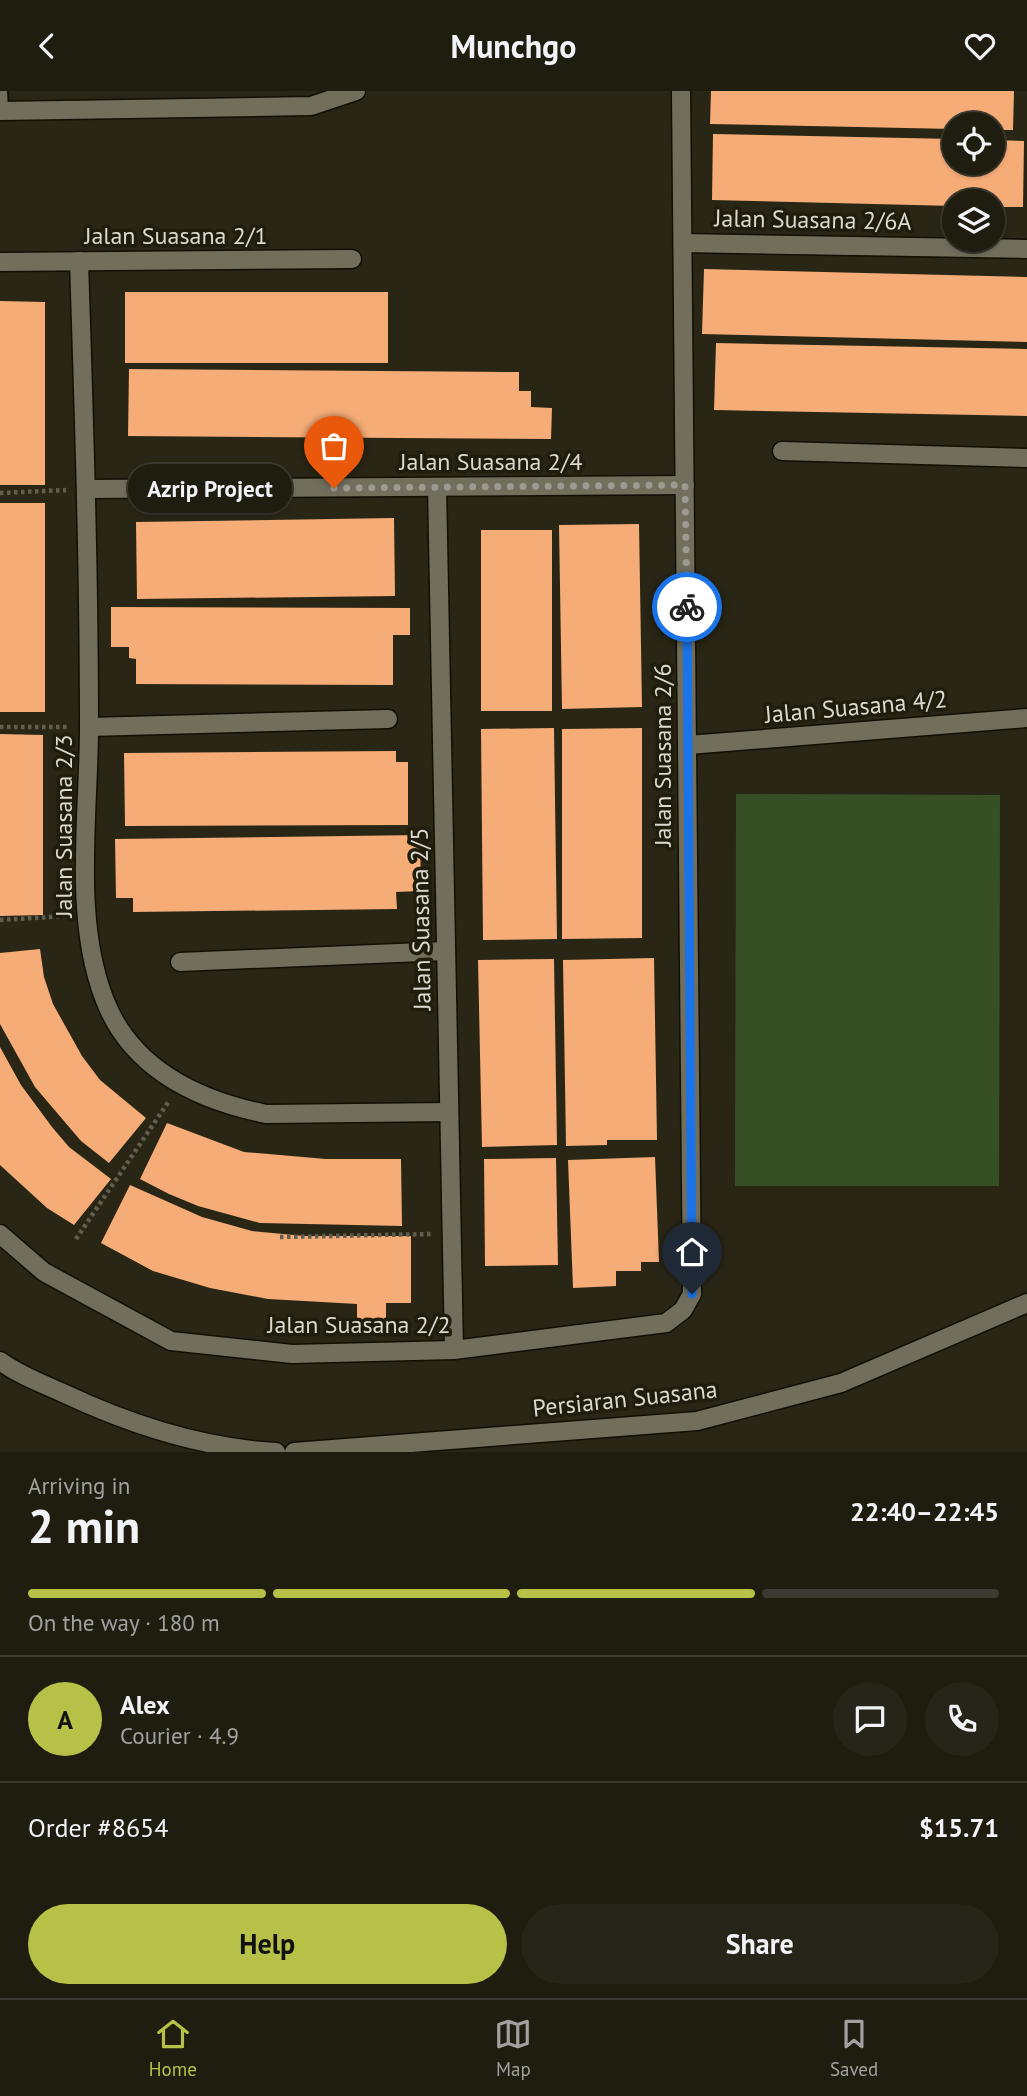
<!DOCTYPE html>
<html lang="en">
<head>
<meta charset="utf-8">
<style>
	:root { --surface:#1f1c10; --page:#272519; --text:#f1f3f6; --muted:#a1a19f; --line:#3c3a30; --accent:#b7c147 }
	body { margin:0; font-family:"PT Sans",sans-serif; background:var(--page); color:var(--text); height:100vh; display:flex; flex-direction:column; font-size:26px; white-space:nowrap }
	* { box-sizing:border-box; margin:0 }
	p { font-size:23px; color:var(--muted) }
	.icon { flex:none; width:38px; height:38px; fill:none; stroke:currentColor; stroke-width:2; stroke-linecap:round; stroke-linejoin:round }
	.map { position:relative; height:1361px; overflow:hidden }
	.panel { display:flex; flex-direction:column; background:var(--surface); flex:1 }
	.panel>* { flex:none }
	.buttons { position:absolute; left:942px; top:21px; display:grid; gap:14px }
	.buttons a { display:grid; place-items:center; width:63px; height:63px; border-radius:50%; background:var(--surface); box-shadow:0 2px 5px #0004,0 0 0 2px var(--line); font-size:35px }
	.pin { position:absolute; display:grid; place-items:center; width:60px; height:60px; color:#fff; margin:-72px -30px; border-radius:50% 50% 50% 0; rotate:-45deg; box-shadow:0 0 7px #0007 }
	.pin .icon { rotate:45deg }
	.courier { position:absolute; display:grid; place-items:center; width:70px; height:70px; margin:-35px; border:5px solid #1a73e8; border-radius:50%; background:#fff; color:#222; box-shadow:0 2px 9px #0007 }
	.bubble { position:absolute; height:49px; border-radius:24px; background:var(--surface); box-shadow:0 2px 5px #0004,0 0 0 2px var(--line); font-size:23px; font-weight:800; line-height:49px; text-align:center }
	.headline em { font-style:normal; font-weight:800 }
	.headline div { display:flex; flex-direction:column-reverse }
	.headline { display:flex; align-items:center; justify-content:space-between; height:119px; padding:0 28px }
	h1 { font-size:46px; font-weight:800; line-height:52px }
	.bar { display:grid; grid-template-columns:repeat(4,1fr); gap:10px 7px; align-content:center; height:84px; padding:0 28px }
	.bar i { height:9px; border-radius:5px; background:var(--line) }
	.bar .active { background:var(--accent) }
	.bar p { grid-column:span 4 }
	.line { display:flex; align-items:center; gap:18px; padding:0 28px; border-top:2px solid var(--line) }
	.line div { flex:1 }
	.round { display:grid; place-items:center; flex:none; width:74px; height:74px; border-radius:37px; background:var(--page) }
	.action { display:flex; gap:14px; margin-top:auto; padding:14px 28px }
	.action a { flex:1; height:80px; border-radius:42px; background:var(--accent); color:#111; font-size:28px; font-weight:800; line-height:80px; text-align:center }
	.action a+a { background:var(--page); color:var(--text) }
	header { display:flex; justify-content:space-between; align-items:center; height:91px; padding:0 28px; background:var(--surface); font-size:32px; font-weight:800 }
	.tab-bar { display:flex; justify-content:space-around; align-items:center; height:98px; border-top:2px solid var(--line); background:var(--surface); font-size:19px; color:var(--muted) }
	.tab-bar a { display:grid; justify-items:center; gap:4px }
	.tab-bar .active { color:var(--accent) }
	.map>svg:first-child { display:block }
</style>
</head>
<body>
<header><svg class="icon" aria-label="back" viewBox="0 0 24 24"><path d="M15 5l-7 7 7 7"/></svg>Munchgo<svg class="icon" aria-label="heart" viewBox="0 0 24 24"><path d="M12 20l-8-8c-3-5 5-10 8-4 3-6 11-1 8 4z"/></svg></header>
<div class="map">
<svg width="1027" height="1361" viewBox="0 0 1027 1361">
	<rect width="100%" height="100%" fill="#292616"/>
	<path fill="#374f25" d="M736,703l264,1 -1,391h-264z"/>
	<g fill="#f5ac77">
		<path d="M711,0h303l-1,39h-21v-6h-38v5l-244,-5z"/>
		<path d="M713,43l241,5v24h38v-23l32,1 -1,66h-31v-6h-38v5l-242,-6z"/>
		<path d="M704,178l323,8v65l-325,-8z"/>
		<rect x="125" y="201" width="263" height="71"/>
		<path d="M0,210l45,1v183h-45z"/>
		<path d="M716,252l311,6v67l-313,-6z"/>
		<path d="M129,278l390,3v19h12v16l21,1 -1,31 -423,-3z"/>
		<rect x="0" y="412" width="45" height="209"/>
		<path d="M394,427l1,78 -258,3 -1,-77z"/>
		<path d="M639,433l3,183 -80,2 -3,-184z"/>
		<rect x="481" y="439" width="71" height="181"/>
		<path d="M111,516l299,1v27h-17v50l-257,-1v-25l-7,-1v-11h-18z"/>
		<path d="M554,637l3,211 -74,1 -2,-211z"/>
		<path d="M642,637v210l-80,1v-210z"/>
		<path d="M0,643l43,1v180l-43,1z"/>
		<path d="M396,660v11h12v63l-283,1 -1,-73z"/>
		<path d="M420,744l1,56 -25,1 1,17 -264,3v-14h-17l-1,-59z"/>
		<path d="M40,858l4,28 9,27 29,52 18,24 46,38 -37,45 -28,-22 -46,-54 -35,-63v-71z"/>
		<path d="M654,867l3,182h-50v5l-41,1 -3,-186z"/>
		<path d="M554,868l3,186 -75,2 -4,-187z"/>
		<path d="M0,956l21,38 31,42 17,20 42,32 -37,46 -27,-17 -47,-43z"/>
		<path d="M167,1032l77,29 82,7h75l1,67 -142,-3 -62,-17 -29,-12 -29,-15z"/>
		<path d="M655,1066l4,105h-18v9h-25v15l-43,2 -5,-128z"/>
		<path d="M556,1067l2,107 -73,1 -1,-107z"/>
		<path d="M130,1094l72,32 50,14 52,5h107v67h-25v18h-29v-17l-89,-5 -58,-11 -57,-17 -52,-28z"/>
	</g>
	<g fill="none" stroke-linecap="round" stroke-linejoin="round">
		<defs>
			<path id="service" d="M1,0l1,20"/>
			<g id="minor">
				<path d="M0,20l311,-5 45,-15"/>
				<path d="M683,152l344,6"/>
				<path d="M79,170c5,155 10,311 10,466 0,89 -18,200 20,283 29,62 93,91 157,104l183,-2"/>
				<path d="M0,171l352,-3"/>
				<path d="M782,360l245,7"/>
				<path d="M437,396l17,863"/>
				<path d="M87,398l598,-4"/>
				<path d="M89,636l299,-8"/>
				<path d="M688,654l339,-27"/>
				<path d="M180,871l266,-11"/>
				<path d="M0,1143l44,38 127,69 121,13 162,-4 212,-27 17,-13 9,-16 -11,-1203"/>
				<path d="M0,1270c19,14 41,22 63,32 68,32 138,55 213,59"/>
				<path d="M294,1361l403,-31 144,-38 186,-80"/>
			</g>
		</defs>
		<use href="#service" stroke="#120f03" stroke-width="16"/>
		<use href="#minor" stroke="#120f03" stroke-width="21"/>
		<g stroke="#615e50" stroke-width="4.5" stroke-dasharray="3.5 3.5" stroke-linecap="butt">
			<path d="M0,402l66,-3"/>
			<path d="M0,636h69"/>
			<path d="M0,829l66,-4"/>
			<path d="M280,1146l153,-3"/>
			<path d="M76,1148l93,-138"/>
		</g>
		<use href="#service" stroke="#716e5c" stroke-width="12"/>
		<use href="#minor" stroke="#716e5c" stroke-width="18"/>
	</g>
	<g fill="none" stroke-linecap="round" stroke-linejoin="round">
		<path stroke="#9d9a8f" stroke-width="7" stroke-dasharray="0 12.6" d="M334,397l351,-3 2,122"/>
		<path stroke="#1a73e8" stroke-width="9" d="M687,516l5,687"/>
	</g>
	<g text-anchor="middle" stroke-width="7" stroke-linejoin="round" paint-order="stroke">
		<g font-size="24" fill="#dbd9d0" stroke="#201d0d">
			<text transform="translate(813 129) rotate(1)" y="8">Jalan Suasana 2/6A</text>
			<text x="176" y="153">Jalan Suasana 2/1</text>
			<text x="491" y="379">Jalan Suasana 2/4</text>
			<text transform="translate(856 616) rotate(-5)" y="8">Jalan Suasana 4/2</text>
			<text transform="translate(663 664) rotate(-90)" y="8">Jalan Suasana 2/6</text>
			<text transform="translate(64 735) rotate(-90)" y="8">Jalan Suasana 2/3</text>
			<text transform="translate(421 828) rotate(-91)" y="8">Jalan Suasana 2/5</text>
			<text x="359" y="1242">Jalan Suasana 2/2</text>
			<text transform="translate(625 1308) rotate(-6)" y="8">Persiaran Suasana</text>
		</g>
	</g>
</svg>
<div class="buttons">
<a><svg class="icon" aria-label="locate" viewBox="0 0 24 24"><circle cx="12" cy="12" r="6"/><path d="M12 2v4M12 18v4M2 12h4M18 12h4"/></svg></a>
<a><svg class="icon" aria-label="layers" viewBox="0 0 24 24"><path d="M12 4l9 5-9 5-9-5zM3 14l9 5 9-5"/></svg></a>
</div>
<div class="pin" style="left:334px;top:397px;background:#ea580c"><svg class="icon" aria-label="bag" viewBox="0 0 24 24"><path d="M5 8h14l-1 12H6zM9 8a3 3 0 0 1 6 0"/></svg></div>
<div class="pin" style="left:692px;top:1203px;background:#1f2937"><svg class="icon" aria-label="home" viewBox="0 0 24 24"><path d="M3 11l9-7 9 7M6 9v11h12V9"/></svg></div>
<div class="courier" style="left:687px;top:516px"><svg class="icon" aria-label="bike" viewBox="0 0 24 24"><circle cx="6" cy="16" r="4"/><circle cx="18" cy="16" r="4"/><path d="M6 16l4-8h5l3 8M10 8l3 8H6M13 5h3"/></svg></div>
<div class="bubble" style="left:128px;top:373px;width:164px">Azrip Project</div>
</div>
<section class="panel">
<div class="headline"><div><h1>2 min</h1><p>Arriving in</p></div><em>22:40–22:45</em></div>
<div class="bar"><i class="active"></i><i class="active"></i><i class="active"></i><i></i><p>On the way · 180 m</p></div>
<div class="line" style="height:126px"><b class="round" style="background:var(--accent);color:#111">A</b><div><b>Alex</b><p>Courier · 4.9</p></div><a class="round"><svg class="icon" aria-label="chat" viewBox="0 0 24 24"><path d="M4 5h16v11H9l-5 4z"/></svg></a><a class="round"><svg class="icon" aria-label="phone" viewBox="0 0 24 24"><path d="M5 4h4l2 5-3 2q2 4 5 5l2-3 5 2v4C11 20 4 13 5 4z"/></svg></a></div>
<div class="line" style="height:91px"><div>Order #8654</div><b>$15.71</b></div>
<div class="action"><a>Help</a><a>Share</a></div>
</section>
<nav class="tab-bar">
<a class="active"><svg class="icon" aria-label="home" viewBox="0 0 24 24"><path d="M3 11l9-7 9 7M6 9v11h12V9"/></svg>Home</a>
<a><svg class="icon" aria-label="map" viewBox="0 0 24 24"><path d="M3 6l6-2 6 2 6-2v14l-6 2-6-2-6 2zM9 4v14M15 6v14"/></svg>Map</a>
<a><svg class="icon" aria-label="saved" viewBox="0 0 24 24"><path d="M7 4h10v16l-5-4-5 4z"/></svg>Saved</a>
</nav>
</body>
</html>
